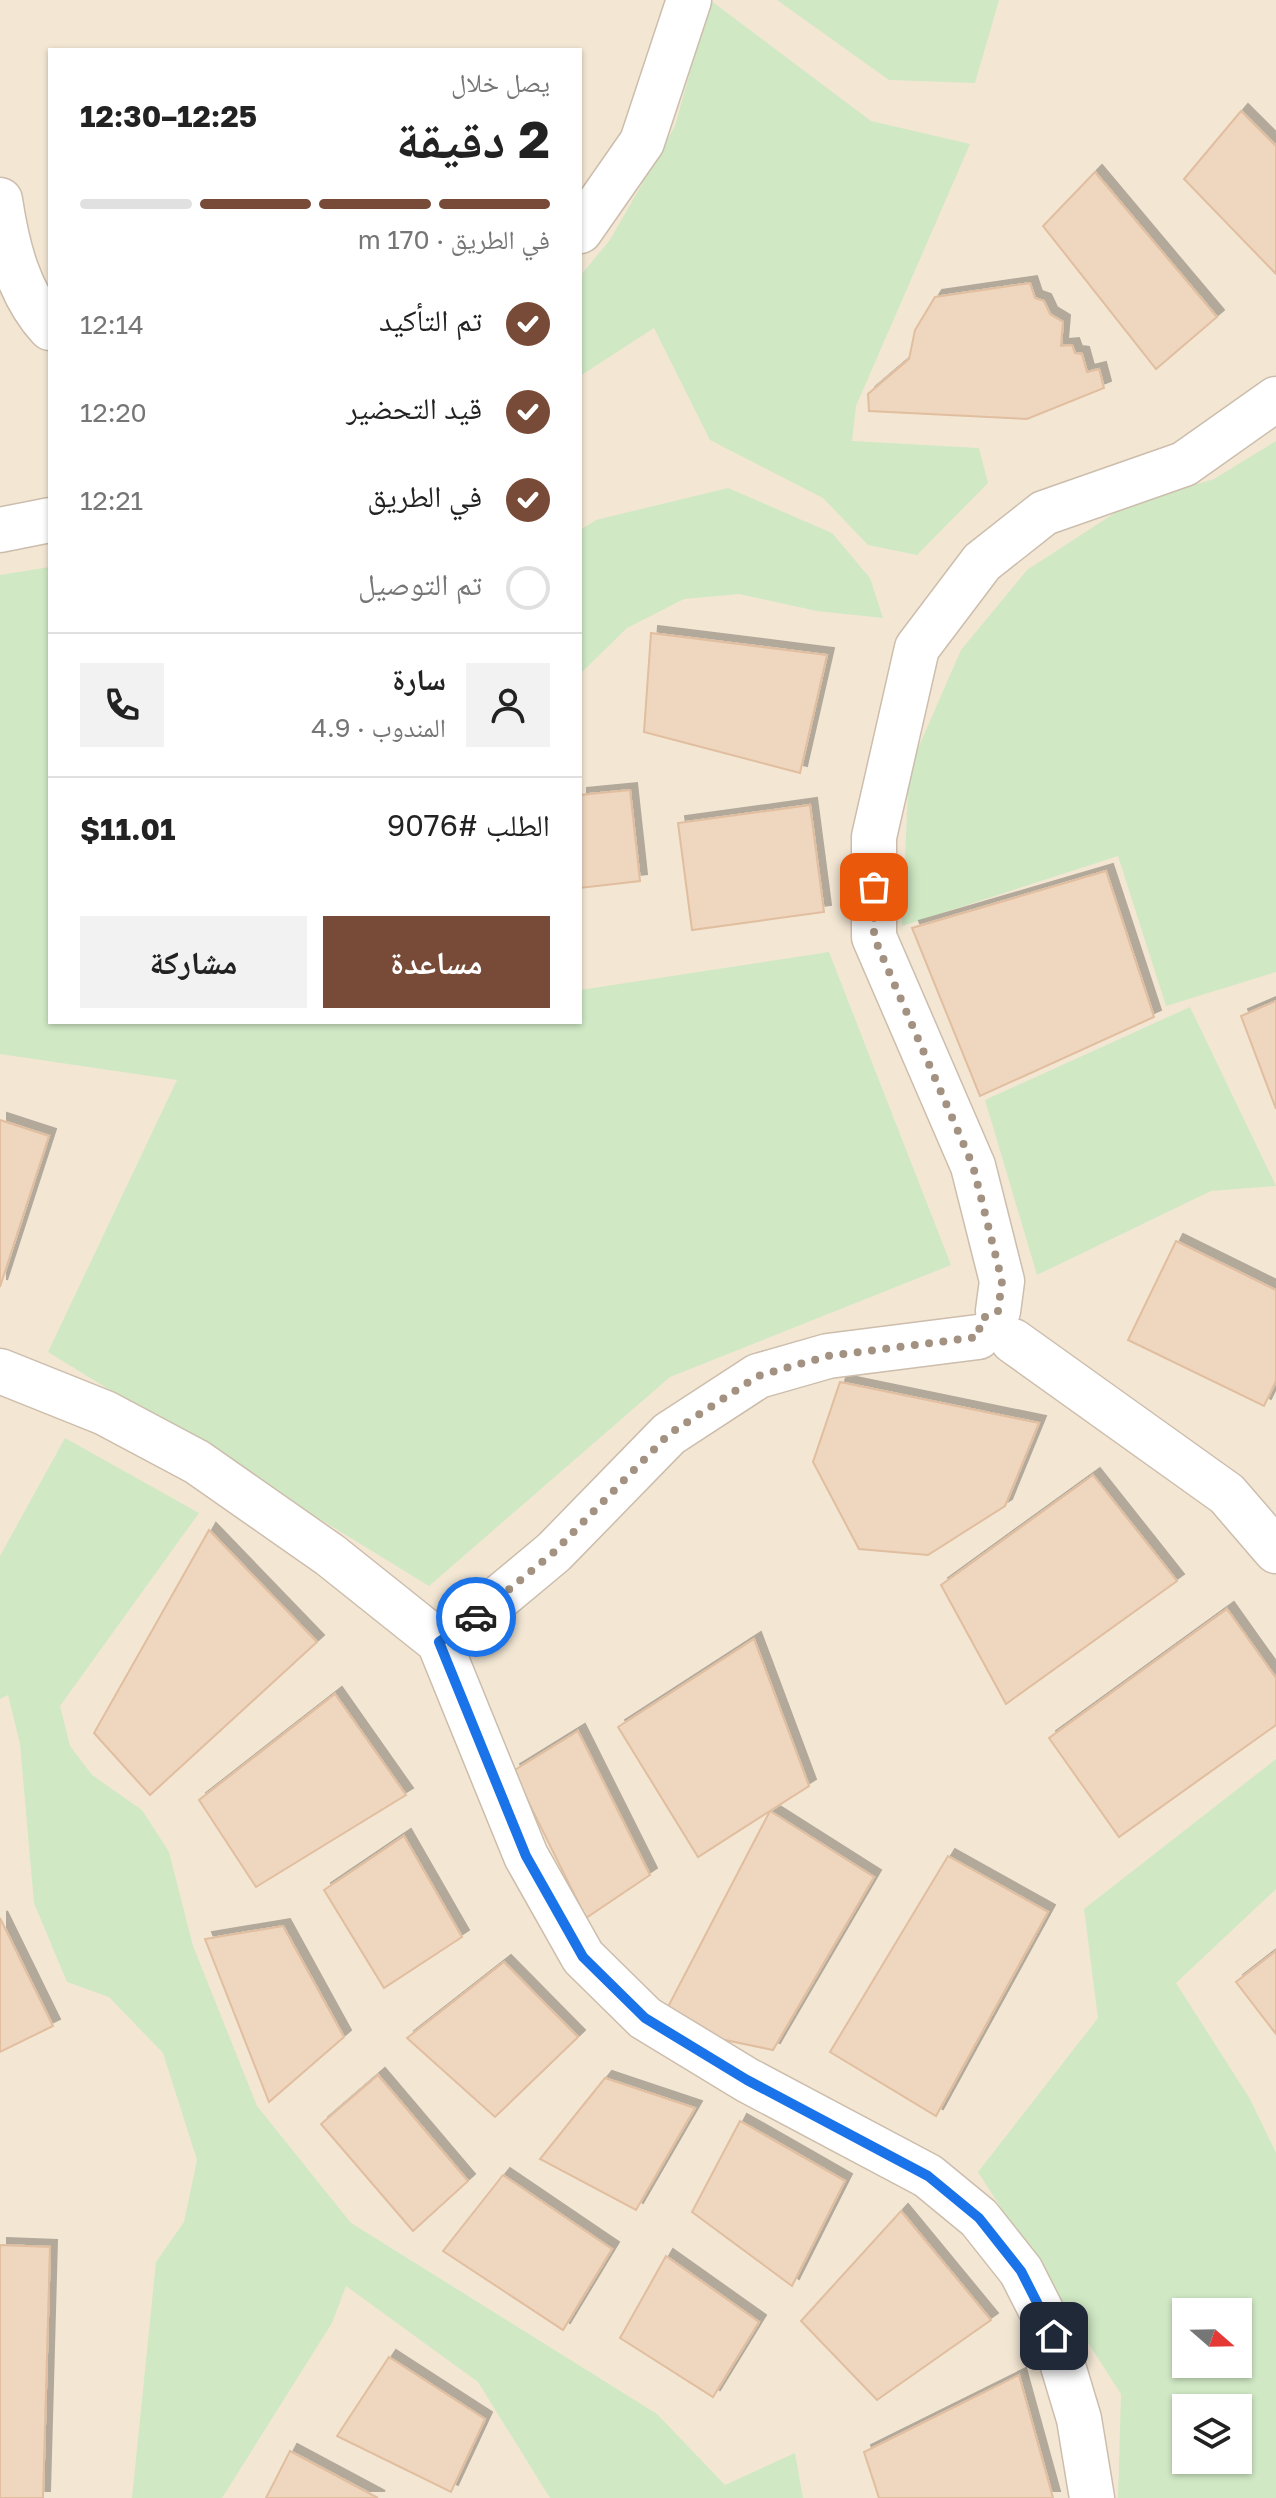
<!DOCTYPE html>
<html lang="ar">
<head>
<meta charset="utf-8">
<style>
	:root { --surface:#fff; --page:#f2f2f2; --text:#222; --muted:#767676; --line:#e0e0e0; --accent:#774b37 }
	body { margin:0; font-family:"Golos Text","Noto Naskh Arabic",sans-serif; background:var(--page); color:var(--text); direction:rtl; height:100vh; display:flex; flex-direction:column; font-size:30px; white-space:nowrap }
	* { box-sizing:border-box; margin:0 }
	p { font-size:26px; color:var(--muted) }
	.icon { flex:none; width:44px; height:44px; fill:none; stroke:currentColor; stroke-width:2; stroke-linecap:round; stroke-linejoin:round }
	.map { position:relative; flex:1; overflow:hidden; direction:ltr }
	.details { position:absolute; left:48px; top:48px; width:534px; height:976px; display:flex; flex-direction:column; background:var(--surface); border-radius:0px; box-shadow:0 2px 6px #0004; direction:rtl }
	.details>* { flex:none }
	.needle { width:52px; rotate:110deg }
	.controls { position:absolute; left:1172px; top:2298px; display:grid; gap:16px }
	.controls a { display:grid; place-items:center; width:80px; height:80px; border-radius:0px; background:var(--surface); box-shadow:0 2px 6px #0004; font-size:40px }
	.pin { position:absolute; display:grid; place-items:center; width:68px; height:68px; color:#fff; margin:-34px; border-radius:16px; box-shadow:0 4px 12px #0006 }
	.courier { position:absolute; display:grid; place-items:center; width:80px; height:80px; margin:-40px; border:6px solid #1a73e8; border-radius:50%; background:#fff; color:#222; box-shadow:0 2px 10px #0007 }
	.overview em { font-style:normal; font-weight:700 }
	.overview div { display:flex; flex-direction:column-reverse }
	.overview { display:flex; align-items:center; justify-content:space-between; height:136px; padding:0 32px }
	h1 { font-size:52px; font-weight:700; line-height:60px }
	.bar { display:grid; grid-template-columns:repeat(4,1fr); gap:12px 8px; align-content:center; height:96px; padding:0 32px }
	.bar i { height:10px; border-radius:6px; background:var(--line) }
	.bar .active { background:var(--accent) }
	.bar p { grid-column:span 4 }
	.line { display:flex; align-items:center; gap:20px; padding:0 32px; border-top:2px solid var(--line) }
	.line div { flex:1 }
	.round { display:grid; place-items:center; flex:none; width:84px; height:84px; border-radius:0px; background:var(--page) }
	ol { padding:0 32px; list-style:none }
	li { display:flex; align-items:center; gap:24px; height:88px }
	li p { margin-inline-start:auto }
	li .icon { padding:8px; border-radius:50%; background:var(--accent); color:#fff; stroke-width:4 }
	li:last-child { color:var(--muted) }
	li i { width:44px; height:44px; border:4px solid var(--line); border-radius:50% }
	.cta { display:flex; gap:16px; margin-top:auto; padding:16px 32px }
	.cta a { flex:1; height:92px; border-radius:0px; background:var(--accent); color:#fff; font-size:32px; font-weight:700; line-height:92px; text-align:center }
	.cta a+a { background:var(--page); color:var(--text) }
	.map>svg:first-child { display:block }
</style>
</head>
<body>
<div class="map">
<svg width="1276" height="2498" viewBox="0 0 1276 2498">
	<defs>
		<filter id="shadow"><feDropShadow dx="7" dy="-7" stdDeviation="0" flood-color="#0004"/></filter>
	</defs>
	<rect width="100%" height="100%" fill="#fbf5e5"/>
	<path fill="#f3e7d4" fill-rule="evenodd" d="M0,0h1276v2498h-1276zM50,50h530v972h-530zM1186,2312h52v52h-52zM1186,2408h52v52h-52z"/>
	<g fill="#d0e8c4" fill-rule="evenodd">
		<path d="M710,0l161,121 99,23 -114,262 -4,35 127,7 9,35 -71,72 -49,-10 -45,-47 -113,-58 -56,-112 -74,48v-100l30,-36 65,-114z"/>
		<path d="M777,0h222l-24,83 -86,-3z"/>
		<path d="M1276,441v531l-110,34 -48,-150 -216,70 7,-157 52,-119 66,-80 100,-65 87,-26z"/>
		<path d="M728,488l104,45 38,45 13,40 -66,-7 -78,-17 -55,5 -57,29 -47,46v-144l16,-10z"/>
		<path d="M50,567v455h530v-32l249,-38 122,313 -281,112 -241,209 -381,-234 129,-272 -177,-26v-479z"/>
		<path d="M1190,1007l86,179 -65,5 -174,84 -52,-175z"/>
		<path d="M65,1438l134,75 -139,193 10,40 22,29 50,35 27,42 24,94 64,160 94,117 306,191 68,71 70,-32 8,45h-253l-72,-116 -132,-96 -14,37 -110,175h-90l24,-236 28,-40 13,-62 -34,-107 -54,-56 -42,-15 -33,-79 -14,-159 -12,-49 -8,4v-143z"/>
		<path d="M1276,1759v130l-100,94 74,116 26,54v345h-158l3,-104 -143,-222 120,-154 -14,-109zM1186,2312h52v52h-52zM1186,2408h52v52h-52z"/>
	</g>
	<g fill="#efd6be" stroke="#e1be9f" stroke-width="2" filter="url(#shadow)">
		<path d="M1241,111l35,35v128l-92,-95z"/>
		<path d="M1095,172l122,145 -61,52 -113,-143z"/>
		<path d="M1030,283l5,15 9,3 6,13 13,8 -2,24 11,-1 3,8 7,1 5,18 12,-3 5,19 -77,31 -158,-8 -1,-17 41,-35 6,-29 20,-33z"/>
		<path d="M651,633l176,22 -27,118 -156,-41z"/>
		<path d="M630,790l10,91 -60,7v-93z"/>
		<path d="M810,805l14,107 -132,18 -14,-107z"/>
		<path d="M1106,871l48,146 -174,79 -68,-168z"/>
		<path d="M1276,1001v108l-35,-93z"/>
		<path d="M0,1120l49,16 -49,151z"/>
		<path d="M1176,1241l100,49v91l-12,25 -136,-66z"/>
		<path d="M840,1382l199,41 -34,83 -77,49 -69,-6 -46,-87z"/>
		<path d="M1093,1475l84,106 -171,123 -65,-119z"/>
		<path d="M209,1530l108,112 -167,153 -56,-62z"/>
		<path d="M1227,1609l49,69v47l-157,112 -70,-99z"/>
		<path d="M754,1639l55,147 -111,71 -80,-130z"/>
		<path d="M335,1694l71,101 -150,92 -57,-87z"/>
		<path d="M578,1731l72,144 -64,43 -73,-147z"/>
		<path d="M770,1811l104,66 -101,173 -115,-24z"/>
		<path d="M404,1836l58,101 -78,51 -60,-98z"/>
		<path d="M948,1856l100,56 -112,204 -106,-64z"/>
		<path d="M0,1918l53,108 -53,26z"/>
		<path d="M283,1926l61,111 -75,65 -64,-163z"/>
		<path d="M1276,1951v83l-40,-52z"/>
		<path d="M504,1962l74,75 -83,80 -88,-79z"/>
		<path d="M378,2075l90,106 -55,50 -92,-107z"/>
		<path d="M605,2078l90,30 -59,102 -96,-51z"/>
		<path d="M740,2121l105,60 -53,105 -100,-74z"/>
		<path d="M503,2175l109,74 -49,81 -120,-79z"/>
		<path d="M901,2211l90,109 -114,80 -76,-79z"/>
		<path d="M0,2245l50,2 -7,251h-43z"/>
		<path d="M666,2256l93,66 -46,75 -93,-59z"/>
		<path d="M389,2357l96,62 -34,73 -114,-56z"/>
		<path d="M1019,2375l34,123h-174l-15,-46z"/>
		<path d="M290,2451l88,47h-112z"/>
	</g>
	<g fill="none" stroke-linecap="round" stroke-linejoin="round">
		<defs>
			<g id="minor">
				<path d="M0,200c7,46 18,93 50,128"/>
				<path d="M580,231l62,-89 47,-142"/>
				<path d="M0,530l50,-10"/>
				<path d="M998,1311l4,-30 -29,-115 -99,-229v-100l43,-189 65,-86 62,-49 140,-49 92,-65"/>
				<path d="M1013,1341l214,153 49,57"/>
				<path d="M0,1371l105,42 92,49 133,93 109,87 87,214 57,101 62,61 102,62 181,96 51,42 42,53 33,65 25,83 13,79"/>
				<path d="M439,1642l37,-25 78,-65 115,-118 89,-58 70,-20 150,-19"/>
			</g>
		</defs>
		<use href="#minor" stroke="#ccbdac" stroke-width="47"/>
		<use href="#minor" stroke="#fff" stroke-width="44"/>
	</g>
	<g fill="none" stroke-linecap="round" stroke-linejoin="round">
		<path stroke="#a39281" stroke-width="8" stroke-dasharray="0 14.4" d="M476,1617l78,-65 115,-118 89,-58 70,-20 150,-19 3,-18 17,-8 4,-30 -29,-115 -99,-229v-50"/>
		<path stroke="#1a73e8" stroke-width="10" d="M476,1617l-37,25 87,214 57,101 62,61 102,62 181,96 51,42 42,53 33,65"/>
	</g>
</svg>
<div class="controls">
<a><svg class="needle" viewBox="-14 -14 28 28"><path d="M0-13l5 13h-10z" fill="#e53935"/><path d="M0 13l5-13h-10z" fill="#767676"/></svg></a>
<a><svg class="icon" aria-label="layers" viewBox="0 0 24 24"><path d="M12 4l9 5-9 5-9-5zM3 14l9 5 9-5"/></svg></a>
</div>
<div class="pin" style="left:874px;top:887px;background:#ea580c"><svg class="icon" aria-label="bag" viewBox="0 0 24 24"><path d="M5 8h14l-1 12H6zM9 8a3 3 0 0 1 6 0"/></svg></div>
<div class="pin" style="left:1054px;top:2336px;background:#1f2937"><svg class="icon" aria-label="home" viewBox="0 0 24 24"><path d="M3 11l9-7 9 7M6 9v11h12V9"/></svg></div>
<div class="courier" style="left:476px;top:1617px"><svg class="icon" aria-label="car" viewBox="0 0 24 24"><path d="M5 17H2v-5l4-1 3-4h7l3 4 3 1v5h-3M9 17h6M6 11h13"/><circle cx="7" cy="17" r="2"/><circle cx="17" cy="17" r="2"/></svg></div>
<section class="details">
<div class="overview"><div><h1>2 دقيقة</h1><p>يصل خلال</p></div><em>12:25–12:30</em></div>
<div class="bar"><i class="active"></i><i class="active"></i><i class="active"></i><i></i><p>في الطريق · 170 m</p></div>
<ol>
<li><svg class="icon" aria-label="check" viewBox="0 0 24 24"><path d="M5 12l5 5 9-10"/></svg>تم التأكيد<p>12:14</p></li>
<li><svg class="icon" aria-label="check" viewBox="0 0 24 24"><path d="M5 12l5 5 9-10"/></svg>قيد التحضير<p>12:20</p></li>
<li><svg class="icon" aria-label="check" viewBox="0 0 24 24"><path d="M5 12l5 5 9-10"/></svg>في الطريق<p>12:21</p></li>
<li><i></i>تم التوصيل</li>
</ol>
<div class="line" style="height:144px"><a class="round"><svg class="icon" aria-label="person" viewBox="0 0 24 24"><circle cx="12" cy="8" r="4"/><path d="M4 21q1-7 8-7t8 7"/></svg></a><div><b>سارة</b><p>المندوب · 4.9</p></div><a class="round"><svg class="icon" aria-label="phone" viewBox="0 0 24 24"><path d="M5 4h4l2 5-3 2q2 4 5 5l2-3 5 2v4C11 20 4 13 5 4z"/></svg></a></div>
<div class="line" style="height:104px"><div>الطلب #9076</div><b>$11.01</b></div>
<div class="cta"><a>مساعدة</a><a>مشاركة</a></div>
</section>
</div>
</body>
</html>
